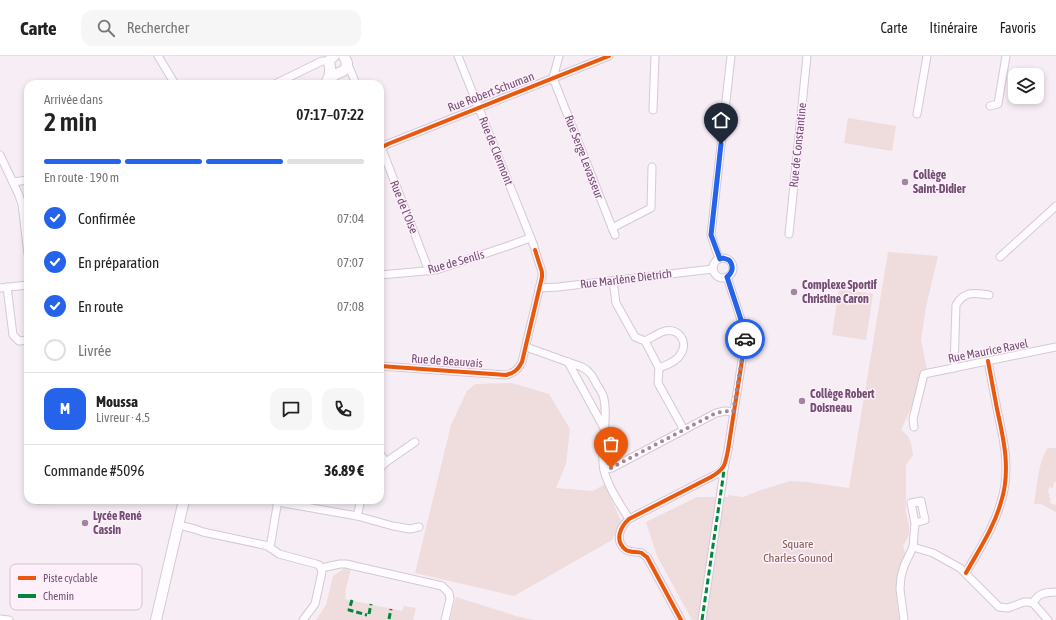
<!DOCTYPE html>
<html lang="fr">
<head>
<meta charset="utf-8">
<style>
	:root { --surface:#fff; --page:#f6f6f6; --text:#222; --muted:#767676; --line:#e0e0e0; --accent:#2563eb }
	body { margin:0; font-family:"Asap Condensed",sans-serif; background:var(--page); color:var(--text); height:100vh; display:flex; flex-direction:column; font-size:15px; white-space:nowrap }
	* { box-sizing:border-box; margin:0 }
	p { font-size:13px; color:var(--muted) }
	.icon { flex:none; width:22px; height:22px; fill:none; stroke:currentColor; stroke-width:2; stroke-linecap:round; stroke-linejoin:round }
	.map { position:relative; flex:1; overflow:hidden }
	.sheet { position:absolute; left:24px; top:24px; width:360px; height:424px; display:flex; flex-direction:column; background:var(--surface); border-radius:12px; box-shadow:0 2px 6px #0003 }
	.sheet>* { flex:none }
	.controls { position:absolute; left:1008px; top:12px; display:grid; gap:8px }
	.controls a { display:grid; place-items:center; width:36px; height:36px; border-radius:8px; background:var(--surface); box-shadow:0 2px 6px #0003; font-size:20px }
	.pin { position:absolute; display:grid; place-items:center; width:34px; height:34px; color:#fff; margin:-41px -17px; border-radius:50% 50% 50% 0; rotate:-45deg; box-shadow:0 0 4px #0007 }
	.pin .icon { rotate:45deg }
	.courier { position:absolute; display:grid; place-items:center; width:40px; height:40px; margin:-20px; border:3px solid #2563eb; border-radius:50%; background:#fff; color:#222; box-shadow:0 1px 5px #0007 }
	.summary em { font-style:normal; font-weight:600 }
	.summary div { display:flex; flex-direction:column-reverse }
	.summary { display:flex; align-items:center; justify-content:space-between; height:68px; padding:0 20px }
	h1 { font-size:26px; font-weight:600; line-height:30px }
	.bar { display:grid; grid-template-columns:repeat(4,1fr); gap:6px 4px; align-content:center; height:48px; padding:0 20px }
	.bar i { height:5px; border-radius:3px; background:var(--line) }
	.bar .current { background:var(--accent) }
	.bar p { grid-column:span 4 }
	.line { display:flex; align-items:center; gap:10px; padding:0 20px; border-top:1px solid var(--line) }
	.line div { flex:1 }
	.round { display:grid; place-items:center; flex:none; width:42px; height:42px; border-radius:12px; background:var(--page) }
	ol { padding:0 20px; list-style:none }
	li { display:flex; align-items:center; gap:12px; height:44px }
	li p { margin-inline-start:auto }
	li .icon { padding:4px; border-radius:50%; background:var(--accent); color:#fff; stroke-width:4 }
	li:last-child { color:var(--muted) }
	li i { width:22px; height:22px; border:2px solid var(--line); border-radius:50% }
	header { display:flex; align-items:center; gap:24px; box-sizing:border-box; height:56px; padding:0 20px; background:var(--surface); border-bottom:1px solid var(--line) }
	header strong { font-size:19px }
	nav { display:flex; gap:22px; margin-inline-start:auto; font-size:14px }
	.search { width:280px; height:36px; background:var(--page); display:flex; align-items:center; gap:10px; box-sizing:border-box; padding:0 14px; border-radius:12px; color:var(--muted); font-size:15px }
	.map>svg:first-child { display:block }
</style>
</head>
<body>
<header>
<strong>Carte</strong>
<div class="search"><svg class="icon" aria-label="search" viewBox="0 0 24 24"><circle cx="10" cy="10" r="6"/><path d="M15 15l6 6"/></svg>Rechercher</div>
<nav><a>Carte</a><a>Itinéraire</a><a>Favoris</a></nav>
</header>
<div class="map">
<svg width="1056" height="564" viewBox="0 0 1056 564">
	<rect width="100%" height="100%" fill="#f7edf5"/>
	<g fill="#efdcdd">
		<path d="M848,62l48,8 -4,25 -48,-8z"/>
		<path d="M888,196l50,4 -12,51 -5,33 6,29 -6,1 -6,30 -14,30 7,6 3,7 2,12 -7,10v47l3,13v10l-6,11 2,7 -3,8 -4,21 -1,21 3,17h-208l-35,-64 -11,-34 51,-25h31v-2l15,2 15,-6 32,-10 17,1 42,6z"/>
		<path d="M839,233l34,5 -7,46 -34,-5z"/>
		<path d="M512,327l37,11 21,35 -4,35 -10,24 37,3 12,-7 16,37 -9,19 -98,56 -99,-23 36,-148 16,-34 8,-7z"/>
		<path d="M1048,392h8v34h-2l-1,6 -4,-1 -1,6 2,1 -1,3 2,2 -1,4 6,2v7l-15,-8h-7c3,-16 4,-43 14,-56z"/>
		<path d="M36,444h48v3l-48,2z"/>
		<path d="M345,512l6,1 -6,24h1l-1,6 57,12 2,-5 12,2 -3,12h-97l10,-15 7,-29z"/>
		<path d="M456,541l60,19 18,4h-84z"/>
	</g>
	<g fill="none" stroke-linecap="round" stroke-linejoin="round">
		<defs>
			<g id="street">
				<path d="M158,0l17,28"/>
				<path d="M458,0l76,190"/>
				<path d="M559,0l-6,22 62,157"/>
				<path d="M347,6l9,22"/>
				<path d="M275,28l47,-23h4l3,1"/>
				<path d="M990,50l8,-2 8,-48"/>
				<path d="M653,54l2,-54"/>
				<path d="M917,58l10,-58"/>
				<path d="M380,88l49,127"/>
				<path d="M380,92l8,-4 221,-88"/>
				<path d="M0,99l18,38 4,11 6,50"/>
				<path d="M13,126l15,-2"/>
				<path d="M612,172l39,-20 1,-41"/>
				<path d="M789,178l18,-178"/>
				<path d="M1000,201l56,-51"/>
				<circle cx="723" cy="212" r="10"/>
				<path d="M719,203l-8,-24 20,-179"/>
				<path d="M380,219l56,-5 72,-24 22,-8"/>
				<path d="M613,225l3,22 19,34 10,4 14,27"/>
				<path d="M7,231l6,48 6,6 9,-1"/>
				<path d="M0,232l28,-3"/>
				<path d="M539,232l19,-1 155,-18"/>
				<path d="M645,285c6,-3 13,-8 20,-10 15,-3 24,12 15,24 -4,7 -14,10 -21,13"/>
				<path d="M526,291l56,20c8,4 11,10 15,18 3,4 6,9 7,14 5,23 -5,47 0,71 4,17 16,34 25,49"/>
				<path d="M568,306l36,66"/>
				<path d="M380,310l126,9c8,-2 12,-5 16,-13l20,-85v-5l-7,-22"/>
				<path d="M659,312l-1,15 26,47"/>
				<path d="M954,312l2,-63c9,-15 19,-12 33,-10"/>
				<path d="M914,371l-1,-8 11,-45 132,-27"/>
				<path d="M380,398l6,8"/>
				<path d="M380,412l6,-6 29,-20"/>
				<path d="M604,413l8,-1 104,-55 9,-2 8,1"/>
				<path d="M278,446l79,14 36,10 17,3 9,-2"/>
				<path d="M357,460l4,-16"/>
				<path d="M178,469l17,4 8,3 61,13 4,1 11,8 37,10 3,1 2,3"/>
				<path d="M913,491l20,6 27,15 39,39 9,1 16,-6h4l5,1 15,17"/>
				<path d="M270,492l8,-48"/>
				<path d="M321,512l19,-4h6l96,22 7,7 1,6 -5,21"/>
				<path d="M966,517c12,-22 28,-45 35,-71 10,-31 3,-62 -4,-93 -3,-16 -6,-32 -9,-48"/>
				<path d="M1033,547c6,-11 12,-10 23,-11"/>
				<path d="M0,563l9,1"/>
				<path d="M303,564l12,-16 7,-32 -1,-4"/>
				<path d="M681,564l-34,-63c0,0 -5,-3 -5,-4 -5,-2 -11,0 -16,-3 -12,-9 -6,-23 3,-31l82,-42 8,-4 5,-5"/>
				<path d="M702,564l21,-142 1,-10 4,-18 18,-115 -19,-58"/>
				<path d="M904,564l-4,-31 1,-12 3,-11 9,-19 2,-24 -4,-20 10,-2 4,19 -10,3"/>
			</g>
			<g id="secondary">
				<path d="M327,25c2,-3 3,-6 3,-10 1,-7 -4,-9 4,-15"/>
				<path d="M327,28l7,-9 9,-4 3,-3 1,-5 -3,-7"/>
				<path d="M156,564l28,-120"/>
			</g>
		</defs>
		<use href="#street" stroke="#d4cad3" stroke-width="9"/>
		<use href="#secondary" stroke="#d5cad4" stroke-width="12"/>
		<use href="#street" stroke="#fefcfe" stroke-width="7"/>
		<use href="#secondary" stroke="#fefcfe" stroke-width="10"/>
		<g stroke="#00873e" stroke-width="3" stroke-dasharray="6 3" stroke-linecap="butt">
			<path d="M352,544l-3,10 18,5"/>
			<path d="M369,558l2,-10"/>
			<path d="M389,563l2,-10"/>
			<path d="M702,564l21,-142 1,-10"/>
		</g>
		<defs>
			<g id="cycleway">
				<path d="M380,92l8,-4 221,-88"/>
				<path d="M380,310l126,9c8,-2 12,-5 16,-13l20,-85v-5l-7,-22"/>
				<path d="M966,517c12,-22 28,-45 35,-71 10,-31 3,-62 -4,-93 -3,-16 -6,-32 -9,-48"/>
				<path d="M681,564l-34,-63c0,0 -5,-3 -5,-4 -5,-2 -11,0 -16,-3 -12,-9 -6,-23 3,-31l82,-42c14,-8 14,-12 17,-27l18,-115 -19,-58"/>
			</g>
		</defs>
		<use href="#cycleway" stroke="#fef0fb" stroke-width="6"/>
		<use href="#cycleway" stroke="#e8590c" stroke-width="4"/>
	</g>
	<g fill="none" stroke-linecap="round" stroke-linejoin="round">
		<path stroke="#a186a0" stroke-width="4" stroke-dasharray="0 7.2" d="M611,412l105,-55 9,-2 8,1 12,-73"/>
		<path stroke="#2563eb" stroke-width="5" d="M721,88l-10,91 9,24 3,-1 6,2c5,6 4,12 -2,17l19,58 -1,4"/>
	</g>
	<g fill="#a186a0" stroke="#fef0fb" stroke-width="1.5">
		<circle cx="905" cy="126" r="4"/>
		<circle cx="794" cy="236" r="4"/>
		<circle cx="802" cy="345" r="4"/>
		<circle cx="85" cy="467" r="4"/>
	</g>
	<g text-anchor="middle" stroke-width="3" stroke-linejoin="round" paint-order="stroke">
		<g font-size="12" fill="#724f73" stroke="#fef0fb">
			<text transform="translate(491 36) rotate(-21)" y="4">Rue Robert Schuman</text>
			<text transform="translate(798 89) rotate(-84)" y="4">Rue de Constantine</text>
			<text transform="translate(496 95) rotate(68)" y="4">Rue de Clermont</text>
			<text transform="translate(584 101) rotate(69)" y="4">Rue Serge Levasseur</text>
			<text transform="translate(404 151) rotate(68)" y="4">Rue de l'Oise</text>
			<text transform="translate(456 206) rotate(-16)" y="4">Rue de Senlis</text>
			<text transform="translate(626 223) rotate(-7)" y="4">Rue Marlène Dietrich</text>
			<text transform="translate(988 295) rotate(-11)" y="4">Rue Maurice Ravel</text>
			<text transform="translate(447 305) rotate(4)" y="4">Rue de Beauvais</text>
		</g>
		<g font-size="12" font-weight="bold" fill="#724f73" stroke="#fef0fb" text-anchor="start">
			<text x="913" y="123">Collège<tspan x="913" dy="14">Saint-Didier</tspan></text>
			<text x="802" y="233">Complexe Sportif<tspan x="802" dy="14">Christine Caron</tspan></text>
			<text x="810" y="342">Collège Robert<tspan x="810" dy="14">Doisneau</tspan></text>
			<text x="93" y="464">Lycée René<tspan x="93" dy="14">Cassin</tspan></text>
		</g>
		<g font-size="12" fill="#835e4e" stroke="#fef0fb">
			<text x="798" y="492">Square<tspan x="798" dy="14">Charles Gounod</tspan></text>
		</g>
	</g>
	<rect x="10" y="508" width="132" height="46" rx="6" fill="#fef0fb" stroke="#d4c0d2" stroke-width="1"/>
	<rect x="18" y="520" width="18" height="4" fill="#e8590c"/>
	<rect x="18" y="538" width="18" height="4" fill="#00873e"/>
	<g font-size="11" fill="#724f73">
		<text x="43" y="526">Piste cyclable</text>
		<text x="43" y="544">Chemin</text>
	</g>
</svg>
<div class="controls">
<a><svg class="icon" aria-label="layers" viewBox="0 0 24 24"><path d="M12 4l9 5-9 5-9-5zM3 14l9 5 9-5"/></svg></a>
</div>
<div class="pin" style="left:611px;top:412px;background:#ea580c"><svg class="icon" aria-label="bag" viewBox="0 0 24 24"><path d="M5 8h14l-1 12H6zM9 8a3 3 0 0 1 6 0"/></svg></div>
<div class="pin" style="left:721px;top:88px;background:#1f2937"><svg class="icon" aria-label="home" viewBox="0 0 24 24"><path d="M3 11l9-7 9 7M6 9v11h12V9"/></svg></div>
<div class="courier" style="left:745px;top:283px"><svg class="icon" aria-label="car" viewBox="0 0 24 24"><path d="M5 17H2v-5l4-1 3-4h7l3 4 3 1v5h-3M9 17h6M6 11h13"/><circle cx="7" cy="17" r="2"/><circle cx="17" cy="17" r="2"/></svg></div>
<section class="sheet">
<div class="summary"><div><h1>2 min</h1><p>Arrivée dans</p></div><em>07:17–07:22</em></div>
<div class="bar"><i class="current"></i><i class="current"></i><i class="current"></i><i></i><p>En route · 190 m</p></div>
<ol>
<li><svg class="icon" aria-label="check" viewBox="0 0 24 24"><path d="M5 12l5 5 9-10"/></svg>Confirmée<p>07:04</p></li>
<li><svg class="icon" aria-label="check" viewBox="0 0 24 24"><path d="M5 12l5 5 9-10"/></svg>En préparation<p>07:07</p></li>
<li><svg class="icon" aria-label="check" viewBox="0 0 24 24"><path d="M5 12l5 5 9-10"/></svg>En route<p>07:08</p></li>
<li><i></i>Livrée</li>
</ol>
<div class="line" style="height:72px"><b class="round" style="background:var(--accent);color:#fff">M</b><div><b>Moussa</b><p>Livreur · 4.5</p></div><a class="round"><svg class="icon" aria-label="chat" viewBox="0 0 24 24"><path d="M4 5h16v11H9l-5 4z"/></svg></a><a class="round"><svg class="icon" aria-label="phone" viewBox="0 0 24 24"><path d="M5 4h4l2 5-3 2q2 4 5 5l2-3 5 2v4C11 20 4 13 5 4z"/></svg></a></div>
<div class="line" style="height:52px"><div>Commande #5096</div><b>36.89 €</b></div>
</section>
</div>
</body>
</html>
